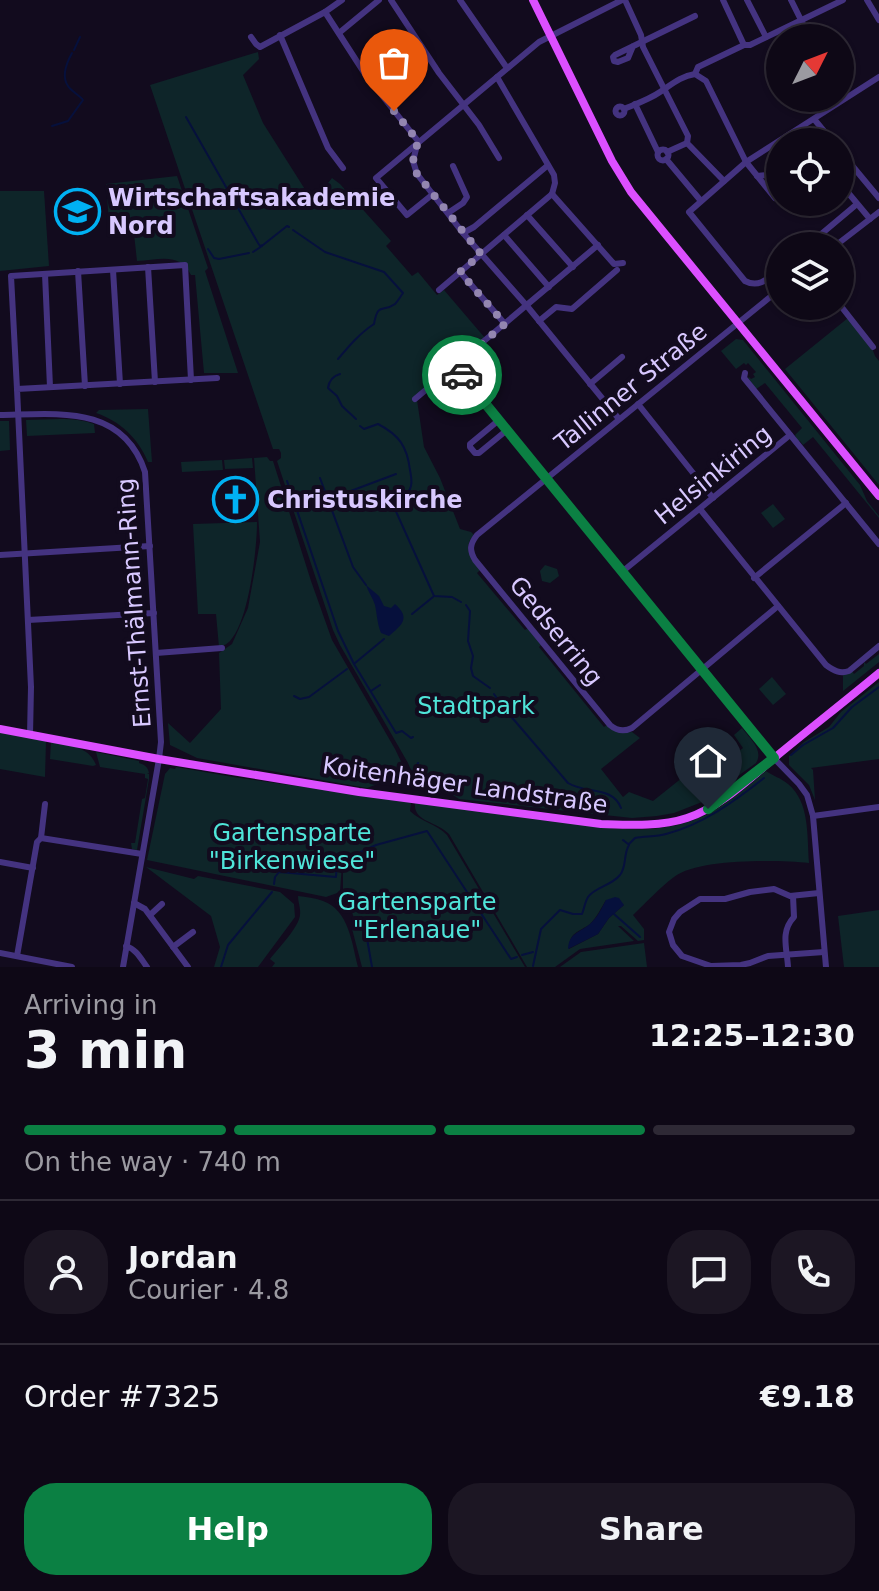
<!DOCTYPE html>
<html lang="en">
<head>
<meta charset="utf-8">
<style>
	:root { --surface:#0e0816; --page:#1c1623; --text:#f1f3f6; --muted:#9b9aa1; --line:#2e2935; --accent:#0b8043 }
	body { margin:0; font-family:"DejaVu Sans",sans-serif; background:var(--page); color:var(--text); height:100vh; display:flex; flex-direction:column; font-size:30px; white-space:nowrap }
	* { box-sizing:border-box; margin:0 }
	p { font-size:26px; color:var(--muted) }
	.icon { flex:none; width:44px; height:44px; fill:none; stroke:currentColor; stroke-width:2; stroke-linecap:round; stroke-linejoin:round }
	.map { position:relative; height:967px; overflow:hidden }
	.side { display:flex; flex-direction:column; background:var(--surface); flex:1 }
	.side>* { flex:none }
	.needle { width:52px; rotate:48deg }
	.fabs { position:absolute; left:766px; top:24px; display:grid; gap:16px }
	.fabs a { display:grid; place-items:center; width:88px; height:88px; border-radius:50%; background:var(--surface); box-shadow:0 2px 6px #0004,0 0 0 2px var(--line); font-size:40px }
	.pin { position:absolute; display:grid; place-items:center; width:68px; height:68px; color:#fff; margin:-82px -34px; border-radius:50% 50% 50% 0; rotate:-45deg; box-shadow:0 0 8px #0007 }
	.pin .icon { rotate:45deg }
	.courier { position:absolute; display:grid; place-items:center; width:80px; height:80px; margin:-40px; border:6px solid #0b8043; border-radius:50%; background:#fff; color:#222; box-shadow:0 2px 10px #0007 }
	.head em { font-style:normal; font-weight:700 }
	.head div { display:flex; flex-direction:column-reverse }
	.head { display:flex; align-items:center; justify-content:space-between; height:136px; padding:0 24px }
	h1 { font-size:52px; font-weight:700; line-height:60px }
	.bar { display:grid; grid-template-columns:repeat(4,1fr); gap:12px 8px; align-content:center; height:96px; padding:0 24px }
	.bar i { height:10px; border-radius:6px; background:var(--line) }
	.bar .current { background:var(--accent) }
	.bar p { grid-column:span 4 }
	.line { display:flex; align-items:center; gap:20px; padding:0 24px; border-top:2px solid var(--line) }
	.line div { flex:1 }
	.round { display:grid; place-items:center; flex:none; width:84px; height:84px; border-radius:32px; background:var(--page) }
	.action { display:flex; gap:16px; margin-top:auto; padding:16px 24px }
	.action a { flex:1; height:92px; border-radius:32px; background:var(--accent); color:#fff; font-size:32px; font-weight:700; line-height:92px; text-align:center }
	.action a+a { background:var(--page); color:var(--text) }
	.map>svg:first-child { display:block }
</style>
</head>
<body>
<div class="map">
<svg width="879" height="967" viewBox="0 0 879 967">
	<rect width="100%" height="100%" fill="#120b1e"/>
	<g fill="#0e2529" fill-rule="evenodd">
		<path d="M258,52l1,7 -16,16 20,48 50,79 19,-24 8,6 51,57 -5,5 26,30 6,-4 19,23 7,-5 41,48 -8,7 -4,-3 -11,9 2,4 -47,45 7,47 16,31 20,51 11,3 3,3c-12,12 -3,23 6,35l-3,3 48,57 3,-2 13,17 -2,2 65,80 3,-2 13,8 12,-1 8,6 -39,31 22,28 6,-5 24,9 64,-51 8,11 18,-13 -9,-13 8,-7c8,11 22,22 14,35l-54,39 -28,11 -17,3 -25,2 -173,-19 -12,-8 -30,-7 -9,-21 -68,-118 -7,-15 -56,-169 4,-3v-5l-2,-4h-6l-123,-364z"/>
		<path d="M177,176l31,92 -3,3 33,102h-34l-9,-98h-4c-11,-23 -32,-15 -54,-14l-3,-27 -24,1 -4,-51z"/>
		<path d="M0,191h44l5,75 -49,5z"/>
		<path d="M848,318l24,30 3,8 4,5v124l-94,-116z"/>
		<path d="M736,339l7,1 117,145 7,16 12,15v2l-66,-81 -10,8 -3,-4h-2l-3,-6 7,-7 -37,-45 -9,6 -8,-11 1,-1 2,2 4,-2 -2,-3 3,-2 -8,-9 -2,2 -2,-2 -8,6 -15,-18z"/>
		<path d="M148,409l4,53h-4c-10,-24 -28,-41 -52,-49l3,-3z"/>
		<path d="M26,420c22,0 47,-4 68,4l1,9 -68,3z"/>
		<path d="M0,421h9l1,29 -10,1z"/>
		<path d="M267,457l3,4h3l38,120 21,59 63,109 17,35 -29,-2 -16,6 -170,-30 -27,-13 -2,-22 22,20 31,-34 -2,-56 13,-9 16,-36 12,-66 -6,-84z"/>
		<path d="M252,458l1,10 -28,1 -1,-9z"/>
		<path d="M222,460l1,10 -41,2 -1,-10z"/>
		<path d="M773,504l12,15 -12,9 -12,-15z"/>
		<path d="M257,522c0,27 -8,99 -27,119 -4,4 -6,4 -11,6l-3,-33h-18l-5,-90z"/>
		<path d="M545,565l12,4 2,7 -9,7 -8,-2 -2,-10z"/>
		<path d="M879,654v8l-36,29v-17l9,-3 2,3 10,-8v-4l2,2z"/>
		<path d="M772,677l14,17 -13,11 -14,-16z"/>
		<path d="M879,682v77l-68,9 2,2 2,30 -6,-15 -20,-20v-9l15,-14 25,-15 12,-15z"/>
		<path d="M0,732l46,9 -1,36 -45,-8z"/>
		<path d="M51,742c17,3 38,4 45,23l-3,1 -43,-7z"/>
		<path d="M96,752l43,9v2c6,2 9,4 10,10l-2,1h2v5l-12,71 -5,-1 -1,-6h4l7,-44 3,-1 3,-19 -3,-1v-4l-45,-7z"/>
		<path d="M176,767l57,10 178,25 -1,9c11,11 27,13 37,24l78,132h-163l-11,-42 5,-2 -13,-34v-25h-1l-2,28 -14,5 -179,-37 18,-86 5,-6 5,1z"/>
		<path d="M766,771c7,5 15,7 22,13 22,18 19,52 21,79 -31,-3 -110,-5 -135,14 -15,11 -28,26 -41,38l11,14v11l-6,1 -17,-15h-3l16,15 -54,8 -25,18h-28l-78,-133c-12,-13 -36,-12 -34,-31 41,5 81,10 122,15 53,7 114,22 164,-1 24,-10 44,-30 65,-46zM606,900l18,5 -15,13 -11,16 -29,15c0,-17 10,-17 21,-25 7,-7 11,-16 16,-24z"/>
		<path d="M146,867l48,12 4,-3 77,15 5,1 14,12 1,13 -37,50h-44l6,-20 -9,-31z"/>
		<path d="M298,896c8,1 17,2 25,5 26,9 29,43 35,66h-86l3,-4 -5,-4c8,-10 29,-32 30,-44 1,-6 -2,-13 -2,-19z"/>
		<path d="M879,910v57h-35l-6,-51z"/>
		<path d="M644,943l3,24h-87l21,-15z"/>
	</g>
	<g fill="#06103c">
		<path d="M366,585l13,11 5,10 7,2 4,-4c16,14 7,21 -6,32l-8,-3c-4,-10 -4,-19 -6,-28 -2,-7 -7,-13 -9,-20z"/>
		<path d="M615,897l4,1 5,7 -15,13 -11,16 -30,15c1,-16 11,-16 22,-25 7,-6 12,-16 16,-24z"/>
	</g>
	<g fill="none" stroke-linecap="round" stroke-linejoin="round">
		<g stroke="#06103c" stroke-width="2">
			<path d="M74,50l6,-13"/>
			<path d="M186,117l72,126 2,3 3,-1 24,-19 2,1"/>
			<path d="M52,126l16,-5 15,-21c-4,-5 -12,-9 -15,-14 -7,-10 -1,-24 4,-33"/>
			<path d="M293,230l32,22 59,20 19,21c-3,4 -5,8 -8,11 -12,9 -17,-3 -21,20 -14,9 -25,22 -36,35"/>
			<path d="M208,249l6,9 5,1 30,-6"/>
			<path d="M253,252l9,-6"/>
			<path d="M340,374c-7,2 -11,7 -12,14l9,8 5,10 14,13"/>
			<path d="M360,426l4,3 14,-5c21,11 29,22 32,46 1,6 3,13 0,19 -3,6 -10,9 -14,14"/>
			<path d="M320,478l33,89 13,18"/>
			<path d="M287,481l51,150 16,33 42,69 6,-2 9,7 2,-1"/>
			<path d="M340,495l56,-21"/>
			<path d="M394,507l40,89 18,1 9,5"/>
			<path d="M466,605l4,6 -2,30 5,15 -2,12 2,8 17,12"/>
			<path d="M412,614l21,-17"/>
			<path d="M355,663l29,-24"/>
			<path d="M371,691l9,-6"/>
			<path d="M494,694l9,13 65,76c18,11 45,3 53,25"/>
			<path d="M294,696l6,3 9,-2 38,-28"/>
			<path d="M791,755l12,-10 30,-17 19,-21 27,-20"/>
			<path d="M412,774l6,-11"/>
			<path d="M623,840l5,4"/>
			<path d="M629,844l6,-6c10,-2 21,-1 31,-4 36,-9 69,-33 98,-56"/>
			<path d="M348,858l28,-13 51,-14 84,128 6,-2"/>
			<path d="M274,884l1,-7 4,-5 57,5 1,-16"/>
			<path d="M614,914l26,23"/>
			<path d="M365,927l7,40"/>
			<path d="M522,955l11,-3"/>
			<path d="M533,966l8,-37 19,-19 13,4h9c2,-5 3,-12 6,-17 7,-10 23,-11 32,-22 7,-9 3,-20 9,-30"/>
			<path d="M221,967l7,-22 44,-53"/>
		</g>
		<g stroke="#443380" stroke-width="6">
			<path d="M391,0l48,73 40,52 20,33"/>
			<path d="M460,0l47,68"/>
			<path d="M625,0l16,35 2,12 45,89 -1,7 37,38"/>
			<path d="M723,0l21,45"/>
			<path d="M747,0l19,37"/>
			<path d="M791,0l19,38"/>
			<path d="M867,0l12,20"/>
			<path d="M325,12l40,62 53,67"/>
			<path d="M339,33l40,-33"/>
			<path d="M280,35l48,113 15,20"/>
			<path d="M251,37l5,7 4,3 65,-35 17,-12"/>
			<path d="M633,46l-5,12 -10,4 -4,-1 -1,-4 2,-2 80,-39"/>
			<path d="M695,74l3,-7 46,-22h6l93,-45"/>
			<path d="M695,74l11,7 40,81 29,36"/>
			<path d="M497,77l57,98 1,8 -3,11"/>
			<path d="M635,104l23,48"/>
			<circle cx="620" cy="111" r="4.5"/>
			<path d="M624,109c12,-5 26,-10 36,-17 12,-8 21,-16 35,-18"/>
			<path d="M814,119l19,23"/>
			<path d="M797,130l10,12"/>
			<path d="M417,145l-4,16 4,13 46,59 64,73 92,113"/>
			<circle cx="663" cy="155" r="5.5"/>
			<path d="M840,151l39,47"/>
			<path d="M667,152l20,-9"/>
			<path d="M666,159l35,42"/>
			<path d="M757,176l10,-1 13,-10"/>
			<path d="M840,183l30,36"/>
			<path d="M433,194l-26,21 -31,-37 163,-136 83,-42"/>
			<path d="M552,194l62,70 9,-1"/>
			<path d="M448,213l15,-10 4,-6 -14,-31"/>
			<path d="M527,215l46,52"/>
			<path d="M463,233l11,-6 73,-61"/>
			<path d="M504,235l45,52"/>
			<path d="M807,246l50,-42"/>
			<path d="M835,246l44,-34"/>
			<path d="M148,267l7,115"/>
			<path d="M780,268c-11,9 -20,21 -35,13l-56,-69 57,-50 133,-85"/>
			<path d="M113,270l7,114"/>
			<path d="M78,271l7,115"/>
			<path d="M460,272l45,52"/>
			<path d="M45,274l5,113"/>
			<path d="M439,290l113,-96"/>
			<path d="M840,305l33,42"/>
			<path d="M539,321l17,-14 16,2 45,-39"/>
			<path d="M455,366l231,282 80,102 33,34 8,11 6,21 13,151"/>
			<path d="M745,373l-1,5 135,166"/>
			<path d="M590,384l32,-27"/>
			<path d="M17,389l-6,-113 174,-11 6,115"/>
			<path d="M415,399l183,-154"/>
			<path d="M638,404l75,94"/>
			<path d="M0,415c56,-1 123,-11 145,57l16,270 -2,17 -36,208"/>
			<path d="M499,420l-29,24v3l5,6h4l28,-23"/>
			<path d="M700,509l126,156c8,6 14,9 23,6l30,-25"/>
			<path d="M130,548l4,67"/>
			<path d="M0,555l150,-9"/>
			<path d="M623,571l167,-136"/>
			<path d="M754,578l92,-75"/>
			<path d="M778,606l-146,122c-8,4 -15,3 -22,-3l-135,-165c-6,-10 -5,-16 2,-25l303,-246"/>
			<path d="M28,620l126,-7"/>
			<path d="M156,653l66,-5"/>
			<path d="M30,735l1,-48 -14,-298 200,-11"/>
			<path d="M45,804l-4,34 101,16"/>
			<path d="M813,816l66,-9"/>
			<path d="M0,862l33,6"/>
			<path d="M819,893l-29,3 -16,-7 -24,3 -25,7h-25l-20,13 -6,7 -5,13 4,13 9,11 29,10 30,-1 9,-2 18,-7 56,-4"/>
			<path d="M134,903l11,6 43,58"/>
			<path d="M150,915l12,-11"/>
			<path d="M126,946c10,3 15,13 21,21"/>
			<path d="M173,947l20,-15"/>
			<path d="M0,953l72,14"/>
			<path d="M17,956l20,-114 4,-4"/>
			<path d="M788,967c-1,-19 -8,-35 6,-50l-1,-21"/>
		</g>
		<g stroke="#dc4fff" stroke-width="8">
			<path d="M533,0l79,161 19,31 248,304"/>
			<path d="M0,729l159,30 200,33 242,32c28,1 59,3 86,-6 32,-10 61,-38 86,-59 35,-29 71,-57 106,-86"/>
		</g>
	</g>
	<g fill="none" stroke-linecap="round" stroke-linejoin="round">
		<path stroke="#9386b0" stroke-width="8" stroke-dasharray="0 14.4" d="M394,111l24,30 -5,20 4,13 64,80 -21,18 45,52 -50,42 7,9"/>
		<path stroke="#0b8043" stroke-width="10" d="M462,375l312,383 -66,51"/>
	</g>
	<defs>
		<symbol id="university-ring" viewBox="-11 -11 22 22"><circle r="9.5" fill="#120b1e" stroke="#00b1f3" stroke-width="1.5"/><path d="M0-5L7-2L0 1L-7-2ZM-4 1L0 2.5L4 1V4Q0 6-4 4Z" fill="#00b1f3"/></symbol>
		<symbol id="church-ring" viewBox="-11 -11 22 22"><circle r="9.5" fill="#120b1e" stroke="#00b1f3" stroke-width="1.5"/><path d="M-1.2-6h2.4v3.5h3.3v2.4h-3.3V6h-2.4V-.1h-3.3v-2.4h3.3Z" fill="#00b1f3"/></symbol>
	</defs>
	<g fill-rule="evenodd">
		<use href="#university-ring" x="52" y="186" width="51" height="51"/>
		<use href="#church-ring" x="210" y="474" width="51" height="51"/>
	</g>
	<g text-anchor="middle" stroke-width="8" stroke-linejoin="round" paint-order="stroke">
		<g font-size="24" font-weight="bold" fill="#d8c8ff" stroke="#120b1e" text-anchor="start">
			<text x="108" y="206">Wirtschaftsakademie<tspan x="108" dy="28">Nord</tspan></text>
			<text x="267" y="508">Christuskirche</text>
		</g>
		<g font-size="24" fill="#d8c8ff" stroke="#120b1e">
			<text transform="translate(631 387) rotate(-39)" y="8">Tallinner Straße</text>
			<text transform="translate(713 475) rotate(-39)" y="8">Helsinkiring</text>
			<text transform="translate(134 603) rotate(-94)" y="8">Ernst-Thälmann-Ring</text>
			<text transform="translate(556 631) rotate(51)" y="8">Gedserring</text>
			<text transform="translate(465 785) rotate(8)" y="8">Koitenhäger Landstraße</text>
		</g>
		<g font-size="24" fill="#4fe4d9" stroke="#120b1e">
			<text x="476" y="714">Stadtpark</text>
			<text x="292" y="841">Gartensparte<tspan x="292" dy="28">"Birkenwiese"</tspan></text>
			<text x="417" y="910">Gartensparte<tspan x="417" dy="28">"Erlenaue"</tspan></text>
		</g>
	</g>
</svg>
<div class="fabs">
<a><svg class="needle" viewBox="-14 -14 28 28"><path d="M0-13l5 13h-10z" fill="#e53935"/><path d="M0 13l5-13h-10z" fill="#9b9aa1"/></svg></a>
<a><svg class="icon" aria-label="locate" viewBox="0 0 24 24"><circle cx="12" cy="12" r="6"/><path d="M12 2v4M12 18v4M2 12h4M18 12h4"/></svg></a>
<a><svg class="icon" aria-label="layers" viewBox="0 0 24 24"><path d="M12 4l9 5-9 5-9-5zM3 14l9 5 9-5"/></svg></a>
</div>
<div class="pin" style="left:394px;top:111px;background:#ea580c"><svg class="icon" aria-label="bag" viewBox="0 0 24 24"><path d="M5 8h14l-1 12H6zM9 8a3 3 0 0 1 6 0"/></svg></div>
<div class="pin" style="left:708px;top:809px;background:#1f2937"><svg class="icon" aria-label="home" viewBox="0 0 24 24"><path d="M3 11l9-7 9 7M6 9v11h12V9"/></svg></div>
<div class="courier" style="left:462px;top:375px"><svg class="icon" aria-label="car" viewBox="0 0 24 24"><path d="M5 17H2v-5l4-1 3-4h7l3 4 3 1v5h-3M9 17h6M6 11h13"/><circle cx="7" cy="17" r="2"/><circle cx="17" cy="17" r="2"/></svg></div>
</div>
<section class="side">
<div class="head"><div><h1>3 min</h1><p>Arriving in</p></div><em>12:25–12:30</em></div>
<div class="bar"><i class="current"></i><i class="current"></i><i class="current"></i><i></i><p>On the way · 740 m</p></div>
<div class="line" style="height:144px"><a class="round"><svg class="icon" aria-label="person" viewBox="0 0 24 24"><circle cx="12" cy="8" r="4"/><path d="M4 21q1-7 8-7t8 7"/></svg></a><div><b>Jordan</b><p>Courier · 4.8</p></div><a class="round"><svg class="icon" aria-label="chat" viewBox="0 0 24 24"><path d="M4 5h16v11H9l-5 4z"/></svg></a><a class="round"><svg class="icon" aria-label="phone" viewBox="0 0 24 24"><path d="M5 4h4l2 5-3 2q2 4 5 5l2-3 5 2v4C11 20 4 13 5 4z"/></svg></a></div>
<div class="line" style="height:104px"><div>Order #7325</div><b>€9.18</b></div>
<div class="action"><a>Help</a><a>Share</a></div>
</section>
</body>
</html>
